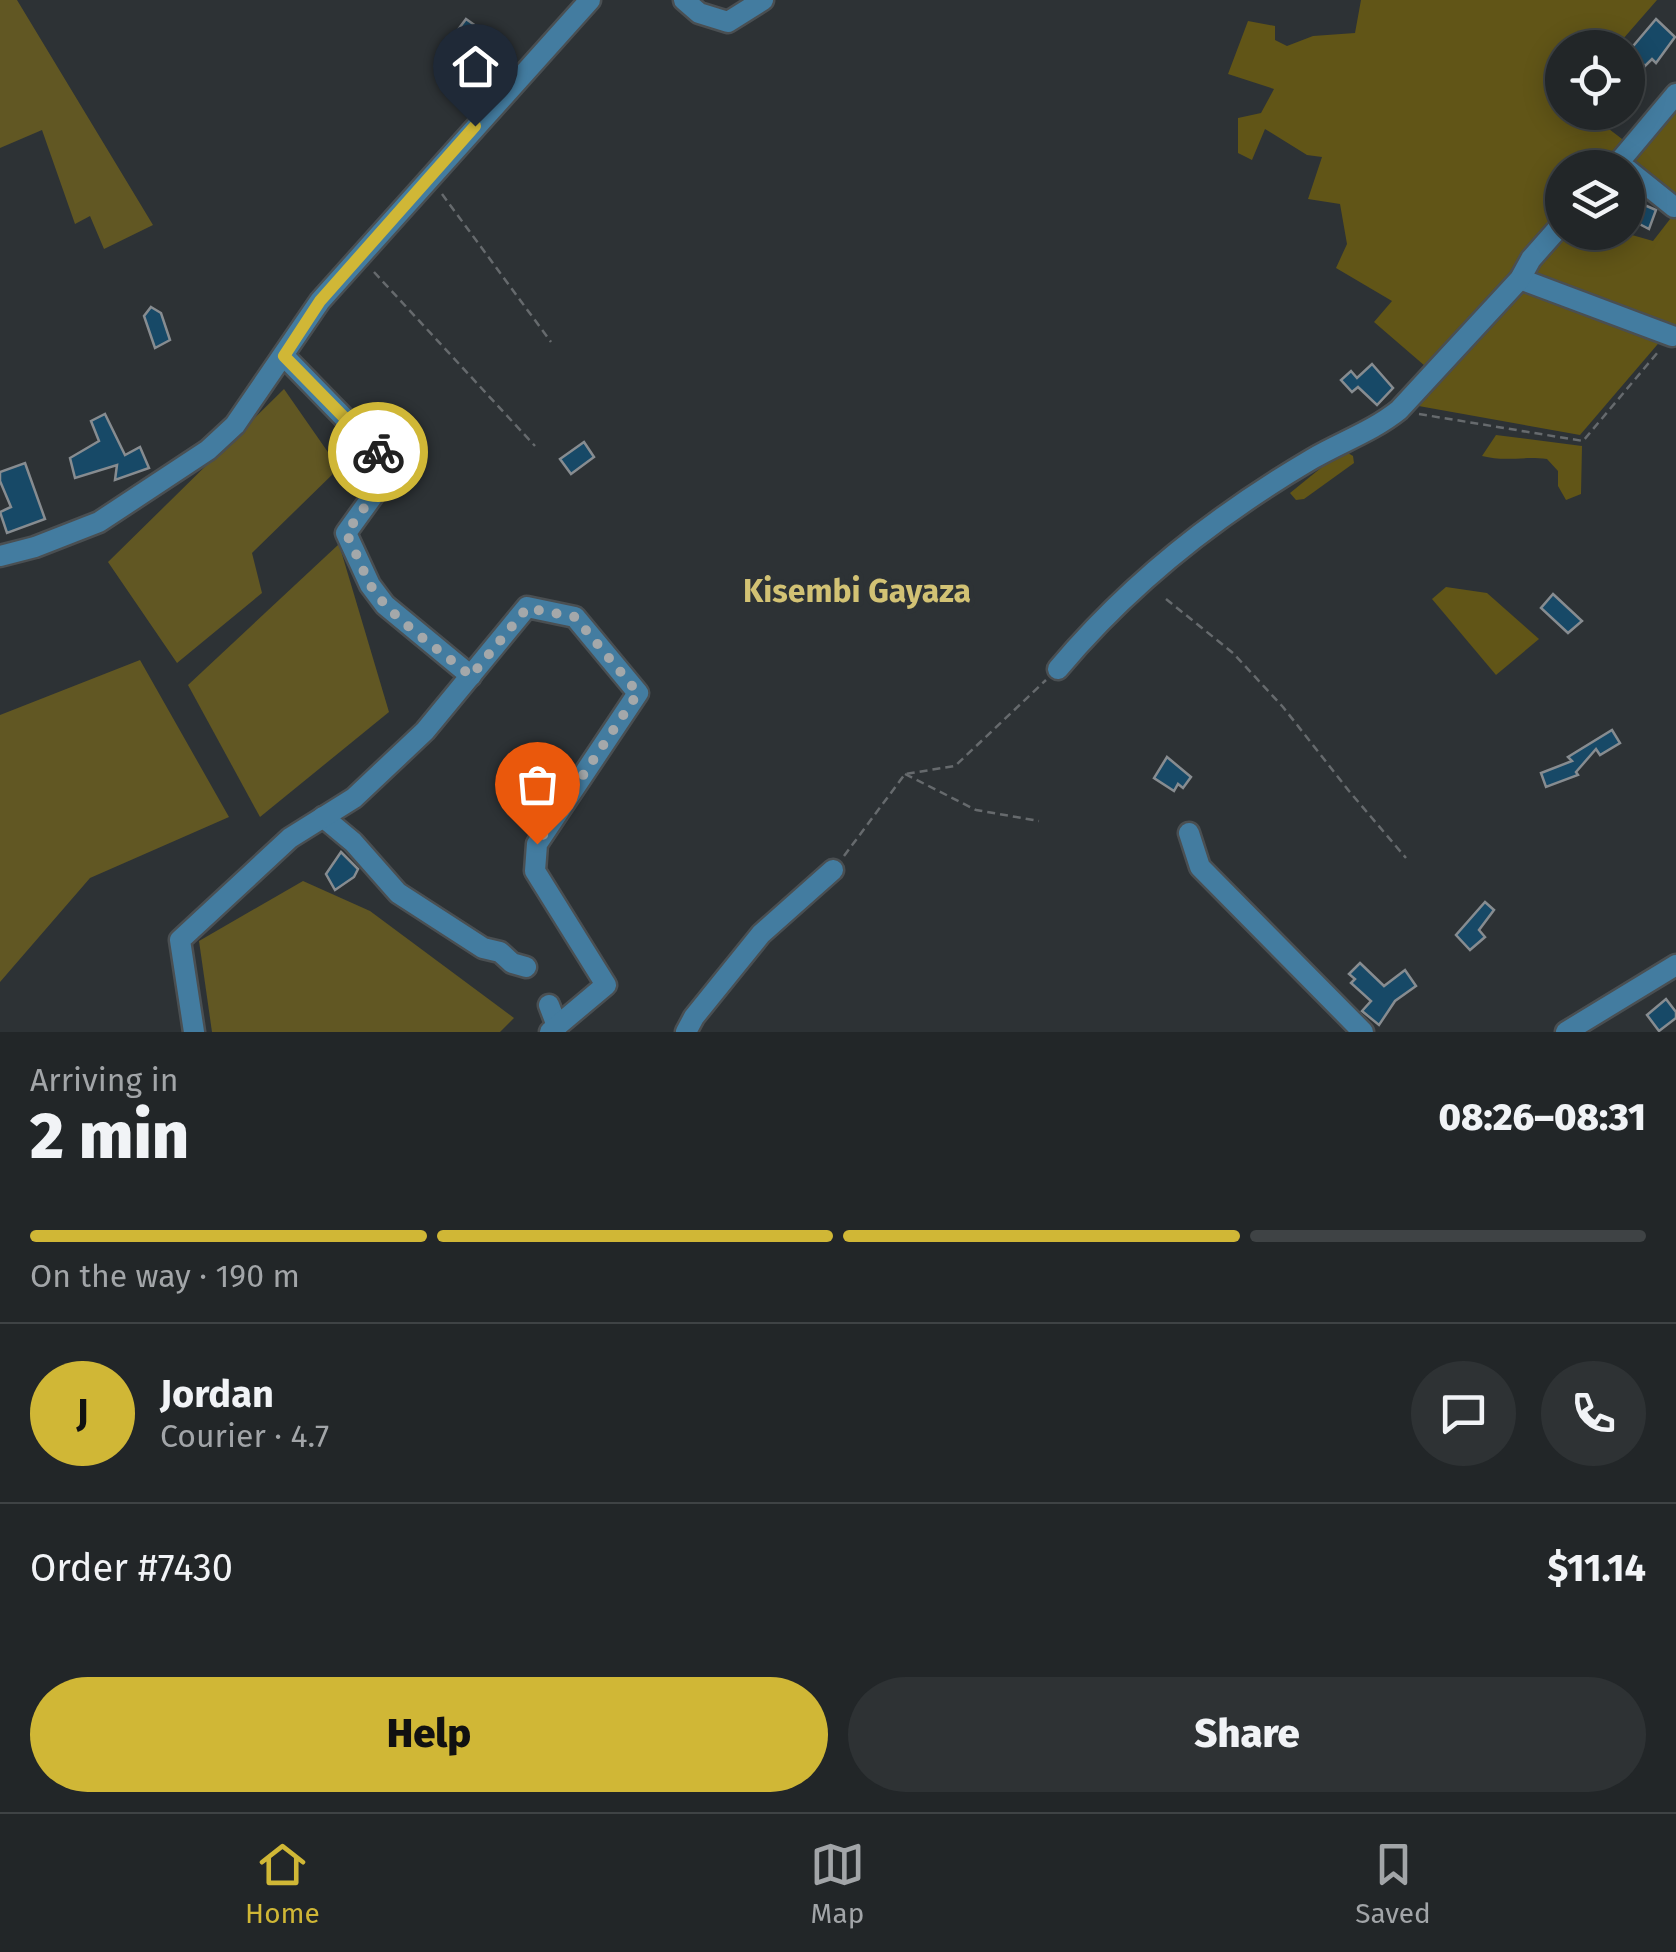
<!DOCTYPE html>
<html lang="en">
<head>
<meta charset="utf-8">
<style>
	:root { --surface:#222628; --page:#2e3234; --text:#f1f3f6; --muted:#a2a5a8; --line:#3f4345; --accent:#d0b736 }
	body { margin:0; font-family:"Fira Sans",sans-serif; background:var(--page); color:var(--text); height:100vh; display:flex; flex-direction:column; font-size:38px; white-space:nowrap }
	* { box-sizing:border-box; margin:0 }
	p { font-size:32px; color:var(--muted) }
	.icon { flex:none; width:55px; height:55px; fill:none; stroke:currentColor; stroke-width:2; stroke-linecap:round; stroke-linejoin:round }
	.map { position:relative; height:1032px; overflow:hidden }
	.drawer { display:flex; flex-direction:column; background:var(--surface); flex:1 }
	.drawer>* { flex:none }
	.tools { position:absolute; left:1545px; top:30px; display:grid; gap:20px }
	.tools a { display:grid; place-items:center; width:100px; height:100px; border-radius:50%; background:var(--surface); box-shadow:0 5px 25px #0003,0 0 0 2px var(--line); font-size:50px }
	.pin { position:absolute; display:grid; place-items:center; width:85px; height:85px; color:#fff; margin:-102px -42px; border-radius:50% 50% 50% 0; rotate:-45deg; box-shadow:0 0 10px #0007 }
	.pin .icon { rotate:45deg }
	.courier { position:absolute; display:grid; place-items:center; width:100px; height:100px; margin:-50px; border:8px solid #d0b736; border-radius:50%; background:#fff; color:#222; box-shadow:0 2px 12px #0007 }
	.overview em { font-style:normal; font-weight:800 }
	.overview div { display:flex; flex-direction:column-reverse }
	.overview { display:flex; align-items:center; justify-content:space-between; height:170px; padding:0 30px }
	h1 { font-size:65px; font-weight:800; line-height:75px }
	.bar { display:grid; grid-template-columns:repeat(4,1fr); gap:15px 10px; align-content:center; height:120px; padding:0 30px }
	.bar i { height:12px; border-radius:8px; background:var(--line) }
	.bar .current { background:var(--accent) }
	.bar p { grid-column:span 4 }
	.line { display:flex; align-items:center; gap:25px; padding:0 30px; border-top:2px solid var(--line) }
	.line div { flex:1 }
	.round { display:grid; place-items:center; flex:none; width:105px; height:105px; border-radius:52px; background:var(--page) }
	.primary-button { display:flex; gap:20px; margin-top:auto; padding:20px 30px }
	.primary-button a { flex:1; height:115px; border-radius:60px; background:var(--accent); color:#111; font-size:40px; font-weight:800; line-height:115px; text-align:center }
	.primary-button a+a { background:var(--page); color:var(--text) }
	.tab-bar { display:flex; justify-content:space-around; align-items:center; height:140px; border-top:2px solid var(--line); background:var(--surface); font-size:28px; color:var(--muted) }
	.tab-bar a { display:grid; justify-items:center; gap:5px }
	.tab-bar .current { color:var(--accent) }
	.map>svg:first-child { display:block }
</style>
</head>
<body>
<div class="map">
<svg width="1676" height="1032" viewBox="0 0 1676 1032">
	<rect width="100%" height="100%" fill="#2d3235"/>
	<g fill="#615517">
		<path d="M1361,0h296l-41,47 -54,1v64l26,1 38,29 -25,25 -39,1v40l-87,107 -50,51 -51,-44 18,-21 -56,-33 11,-24 -7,-40 -32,-5 14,-42 -15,-2 -42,-26 -13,31 -14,-7v-35l23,-5 13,-24 -46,-15 20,-53 27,5v14l12,6 26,-10 42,-3z"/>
		<path d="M1676,101v225l-8,1 -129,-47 -7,-11 35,-36h58l28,8 21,-27 -46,-46z"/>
		<path d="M1522,287l141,51 -83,97 -167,-30z"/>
		<path d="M1496,435l86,11 -1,48 -15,6 -8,-14v-15l-11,-12c-25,-3 -42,3 -65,-3z"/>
		<path d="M1343,450l10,6 1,7 -50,36 -8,1 -6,-7z"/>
		<path d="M1446,587l41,6 52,46 -43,36 -64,-76z"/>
	</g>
	<g fill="#615723">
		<path d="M0,0h17l136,225 -49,24 -14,-33 -15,8 -33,-94 -42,18z"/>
		<path d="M284,389l55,79 -87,85 10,40 -85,70 -69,-101z"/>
		<path d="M339,544l50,168 -129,105 -72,-132z"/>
		<path d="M140,660l89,157 -139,61 -90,104v-267z"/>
		<path d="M303,881l67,30 144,107 -14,14h-288l-13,-91z"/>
	</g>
	<g fill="#174967" stroke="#878c90" stroke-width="2.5">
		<path d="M466,19l41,29 -9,12 -41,-29z"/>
		<path d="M1656,19l19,18 -19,26 -4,-4 -7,7 -16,-15z"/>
		<path d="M1628,198l28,12 -7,19 -21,-11z"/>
		<path d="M151,307l10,6 9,27 -15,8 -11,-32z"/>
		<path d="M1372,364l21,24 -16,17 -19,-18 -6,5 -11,-12 10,-9 6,7z"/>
		<path d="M105,414l20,41 15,-8 9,21 -34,12 2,-15 -42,13 -5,-20 29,-17 -8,-20z"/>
		<path d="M584,442l10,15 -23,17 -11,-15z"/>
		<path d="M25,463l20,56 -38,14 -7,-21 11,-5 -11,-26v-9z"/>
		<path d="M1553,594l29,27 -14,12 -27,-25z"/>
		<path d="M1612,730l8,13 -20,12 -4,-6 -20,23 2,3 -32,12 -5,-14 31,-12 -4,-4z"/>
		<path d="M1167,757l24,20 -8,11 -5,-4 -4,7 -20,-13z"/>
		<path d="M341,852l17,17 -4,8 -19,13 -9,-16z"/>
		<path d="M1485,902l9,8 -15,20 6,7 -15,13 -14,-15z"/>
		<path d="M1360,963l24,23 21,-16 11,16 -21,15 -16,24 -17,-14 9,-10 -20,-18 4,-4 -6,-5z"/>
		<path d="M1666,999l10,13v6l-17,13 -12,-16z"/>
	</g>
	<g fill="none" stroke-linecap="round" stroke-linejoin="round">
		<defs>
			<g id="minor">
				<path d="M684,0l15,13 29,9 35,-22"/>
				<path d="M1614,168l62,-74"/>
				<path d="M1628,170l46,37"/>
				<path d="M1520,279l152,57"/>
				<path d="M284,356l109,112 -47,65 24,52 15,20 86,71"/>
				<path d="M0,556l35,-9 64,-25 109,-72 27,-25 85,-124 270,-301"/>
				<path d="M1058,669c72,-86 157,-153 254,-210 29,-17 61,-28 87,-49l121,-131 11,-20 31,-35"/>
				<path d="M323,817l30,25 45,51 85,55 17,4 12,11 14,4"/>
				<path d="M1189,833l11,34 163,165"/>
				<path d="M549,1005l8,21"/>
				<path d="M194,1032l-14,-92 110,-102 64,-40 71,-67 102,-124 48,10 63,76 -101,151 -2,27 71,114 -56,47"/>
				<path d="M686,1032l8,-15 67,-83 72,-64"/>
				<path d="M1566,1032l110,-67"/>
			</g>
		</defs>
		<use href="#minor" stroke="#4a4f52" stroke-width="25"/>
		<g stroke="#666a6d" stroke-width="2.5" stroke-dasharray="8 5" stroke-linecap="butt">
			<path d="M442,194l109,148"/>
			<path d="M374,272l161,174"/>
			<path d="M1419,414l164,27 75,-89"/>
			<path d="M1166,599l67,54 50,54 66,84 57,67"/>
			<path d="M905,774l71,36 63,11"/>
			<path d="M844,856l61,-82 50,-8 91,-86"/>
		</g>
		<use href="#minor" stroke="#437ca0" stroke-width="20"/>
	</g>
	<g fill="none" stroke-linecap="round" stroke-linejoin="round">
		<path stroke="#a4a8aa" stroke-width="10" stroke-dasharray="0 18" d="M378,452l15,16 -47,65c9,17 15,34 24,51 15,30 74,69 101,92l56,-68 48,9 63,76 -101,151"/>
		<path stroke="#d0b736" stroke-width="12" d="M378,452l-94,-96 36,-55 155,-175"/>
	</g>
	<g text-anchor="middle" stroke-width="10" stroke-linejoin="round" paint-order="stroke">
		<g font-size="32" font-weight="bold" fill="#d2c274" stroke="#2d3235">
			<text x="857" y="602">Kisembi Gayaza</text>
		</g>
	</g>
</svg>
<div class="tools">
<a><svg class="icon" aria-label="locate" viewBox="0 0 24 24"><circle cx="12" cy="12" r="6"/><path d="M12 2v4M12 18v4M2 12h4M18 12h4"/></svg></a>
<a><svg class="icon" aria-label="layers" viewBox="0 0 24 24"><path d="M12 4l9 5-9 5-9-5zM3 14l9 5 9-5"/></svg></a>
</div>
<div class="pin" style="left:537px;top:844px;background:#ea580c"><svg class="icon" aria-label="bag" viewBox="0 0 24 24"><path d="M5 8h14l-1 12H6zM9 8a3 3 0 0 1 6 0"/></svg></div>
<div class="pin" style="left:475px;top:126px;background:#1f2937"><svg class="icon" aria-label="home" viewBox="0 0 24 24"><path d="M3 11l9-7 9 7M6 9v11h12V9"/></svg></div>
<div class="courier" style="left:378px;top:452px"><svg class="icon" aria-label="bike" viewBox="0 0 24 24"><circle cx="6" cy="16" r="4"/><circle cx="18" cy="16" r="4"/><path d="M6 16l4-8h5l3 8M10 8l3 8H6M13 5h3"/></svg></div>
</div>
<section class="drawer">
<div class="overview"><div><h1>2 min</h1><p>Arriving in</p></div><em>08:26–08:31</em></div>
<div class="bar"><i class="current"></i><i class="current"></i><i class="current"></i><i></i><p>On the way · 190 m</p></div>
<div class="line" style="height:180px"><b class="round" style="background:var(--accent);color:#111">J</b><div><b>Jordan</b><p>Courier · 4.7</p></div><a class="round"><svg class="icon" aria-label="chat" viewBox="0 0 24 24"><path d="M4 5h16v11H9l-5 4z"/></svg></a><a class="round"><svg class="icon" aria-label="phone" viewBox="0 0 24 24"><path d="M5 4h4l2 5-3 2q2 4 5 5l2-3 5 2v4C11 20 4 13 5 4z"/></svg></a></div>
<div class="line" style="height:130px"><div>Order #7430</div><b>$11.14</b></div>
<div class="primary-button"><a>Help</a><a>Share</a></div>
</section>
<nav class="tab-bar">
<a class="current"><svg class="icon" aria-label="home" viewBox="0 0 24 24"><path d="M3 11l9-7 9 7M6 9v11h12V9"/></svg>Home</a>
<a><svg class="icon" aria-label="map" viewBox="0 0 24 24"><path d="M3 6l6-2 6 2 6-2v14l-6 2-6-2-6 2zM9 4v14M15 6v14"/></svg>Map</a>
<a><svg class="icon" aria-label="saved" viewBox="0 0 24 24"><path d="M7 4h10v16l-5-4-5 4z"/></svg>Saved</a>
</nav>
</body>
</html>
